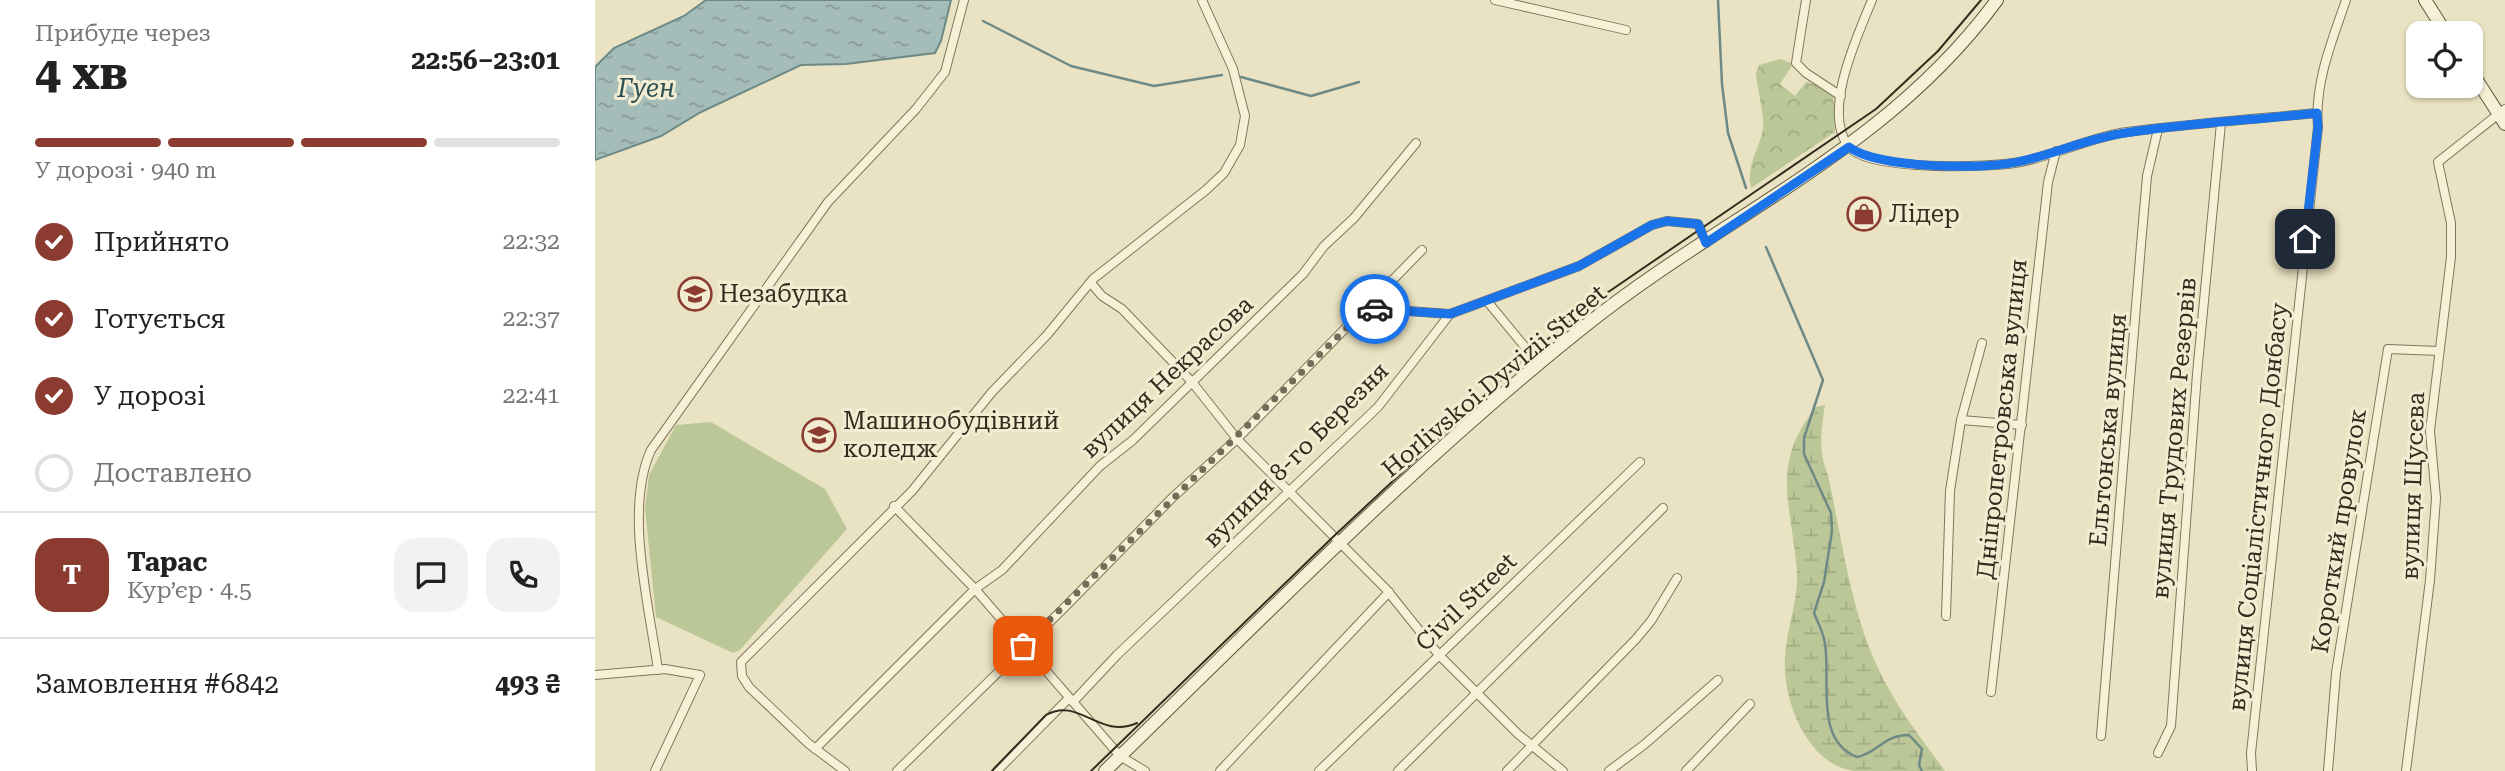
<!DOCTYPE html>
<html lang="uk">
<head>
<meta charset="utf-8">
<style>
	:root { --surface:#fff; --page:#f2f2f2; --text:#222; --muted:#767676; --line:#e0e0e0; --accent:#8c3b31 }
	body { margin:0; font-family:"Roboto Serif",serif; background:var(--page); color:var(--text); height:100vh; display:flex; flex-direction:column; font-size:26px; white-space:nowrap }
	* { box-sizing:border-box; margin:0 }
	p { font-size:23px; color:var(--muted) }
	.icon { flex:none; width:38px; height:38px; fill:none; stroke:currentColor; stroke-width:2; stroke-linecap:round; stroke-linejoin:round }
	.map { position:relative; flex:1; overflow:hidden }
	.sheet { display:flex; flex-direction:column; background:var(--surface); width:595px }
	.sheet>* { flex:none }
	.tools { position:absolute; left:1811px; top:21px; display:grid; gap:14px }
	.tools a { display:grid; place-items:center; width:77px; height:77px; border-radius:14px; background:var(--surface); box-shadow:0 2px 5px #0004; font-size:35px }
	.pin { position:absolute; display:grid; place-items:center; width:60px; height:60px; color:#fff; margin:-30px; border-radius:14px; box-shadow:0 4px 10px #0006 }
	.courier { position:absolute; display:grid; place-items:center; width:70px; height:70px; margin:-35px; border:5px solid #1a73e8; border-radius:50%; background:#fff; color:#222; box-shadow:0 2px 9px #0007 }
	.overview em { font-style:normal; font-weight:700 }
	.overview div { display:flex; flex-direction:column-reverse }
	.overview { display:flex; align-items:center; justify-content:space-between; height:119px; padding:0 35px }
	h1 { font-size:46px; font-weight:700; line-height:52px }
	.bar { display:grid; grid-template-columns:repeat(4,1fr); gap:10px 7px; align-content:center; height:84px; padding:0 35px }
	.bar i { height:9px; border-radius:5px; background:var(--line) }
	.bar .current { background:var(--accent) }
	.bar p { grid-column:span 4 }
	.line { display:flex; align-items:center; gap:18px; padding:0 35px; border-top:2px solid var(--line) }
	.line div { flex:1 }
	.round { display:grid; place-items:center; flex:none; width:74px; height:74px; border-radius:21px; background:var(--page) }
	ol { padding:0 35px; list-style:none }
	li { display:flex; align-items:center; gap:21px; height:77px }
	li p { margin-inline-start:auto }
	li .icon { padding:7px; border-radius:50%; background:var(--accent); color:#fff; stroke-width:4 }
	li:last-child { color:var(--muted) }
	li i { width:38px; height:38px; border:4px solid var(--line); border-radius:50% }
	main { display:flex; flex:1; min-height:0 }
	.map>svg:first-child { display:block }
</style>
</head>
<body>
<main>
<section class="sheet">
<div class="overview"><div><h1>4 хв</h1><p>Прибуде через</p></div><em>22:56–23:01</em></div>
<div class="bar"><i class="current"></i><i class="current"></i><i class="current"></i><i></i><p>У дорозі · 940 m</p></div>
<ol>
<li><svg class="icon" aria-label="check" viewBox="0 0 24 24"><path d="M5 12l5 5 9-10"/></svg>Прийнято<p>22:32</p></li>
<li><svg class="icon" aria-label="check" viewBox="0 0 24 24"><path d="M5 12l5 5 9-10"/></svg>Готується<p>22:37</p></li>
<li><svg class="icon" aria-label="check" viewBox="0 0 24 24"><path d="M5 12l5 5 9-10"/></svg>У дорозі<p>22:41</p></li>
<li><i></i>Доставлено</li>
</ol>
<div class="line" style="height:126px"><b class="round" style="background:var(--accent);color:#fff">Т</b><div><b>Тарас</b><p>Кур’єр · 4.5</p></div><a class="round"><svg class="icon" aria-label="chat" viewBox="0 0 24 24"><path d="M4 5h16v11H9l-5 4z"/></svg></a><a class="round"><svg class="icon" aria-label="phone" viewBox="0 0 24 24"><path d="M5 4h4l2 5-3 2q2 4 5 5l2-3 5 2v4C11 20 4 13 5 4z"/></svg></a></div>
<div class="line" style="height:91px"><div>Замовлення #6842</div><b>493 ₴</b></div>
</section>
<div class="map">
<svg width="1910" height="771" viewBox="0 0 1910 771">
	<defs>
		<pattern id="forest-crowns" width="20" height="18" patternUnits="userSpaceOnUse" patternTransform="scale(1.75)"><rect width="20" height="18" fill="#bcc798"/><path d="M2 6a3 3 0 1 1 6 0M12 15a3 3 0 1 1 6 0" fill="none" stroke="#a2ab83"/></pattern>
		<pattern id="wetland-marsh" width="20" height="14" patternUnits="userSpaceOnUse" patternTransform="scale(1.75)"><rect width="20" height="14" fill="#bcc798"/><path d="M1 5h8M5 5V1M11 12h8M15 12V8" fill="none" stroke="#a2ab83"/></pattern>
		<pattern id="water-ripples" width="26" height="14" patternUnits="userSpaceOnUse" patternTransform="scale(1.75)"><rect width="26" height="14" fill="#a5bdb9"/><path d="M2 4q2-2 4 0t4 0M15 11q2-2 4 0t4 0" fill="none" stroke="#879a96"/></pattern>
	</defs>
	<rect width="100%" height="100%" fill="#eae3c3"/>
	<path fill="#bcc798" d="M116,422l114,67 22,40 -107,121 -7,3 -77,-36 -11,-108 4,-34 27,-50z"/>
	<path fill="url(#forest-crowns)" d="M1186,59l12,5 -13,20 15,12 11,-14 27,7 2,43 -84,56c-5,-24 8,-37 12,-59 2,-12 -6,-40 -7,-56l3,-8z"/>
	<path fill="url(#wetland-marsh)" d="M1230,405c-4,26 -7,46 3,70 14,64 22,133 50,193 17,37 43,70 67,103 -30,0 -61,0 -91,0 -47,-6 -72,-72 -69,-113 1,-29 13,-54 12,-84 -4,-67 -29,-107 19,-167z"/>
	<path fill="url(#water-ripples)" stroke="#6d8a87" stroke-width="2" d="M111,0h245l-10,41 -6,12 -89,11 -45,1 -100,47 -40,24 -66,24v-93l19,-19 70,-32z"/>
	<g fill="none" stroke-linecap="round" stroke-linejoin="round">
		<g stroke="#6d8a87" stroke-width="2.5">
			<path d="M1123,0l4,84 6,49 18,55"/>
			<path d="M388,21l88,45 83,20 68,-11"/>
			<path d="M646,77l70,19 48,-14"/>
			<path d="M1171,247l57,133 -19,58v16l27,59 1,18 -8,51 -10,31c4,10 10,21 11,31 6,35 -11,97 32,113 21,-4 26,-22 52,-22l13,14 -3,16 3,6"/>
		</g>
		<defs>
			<g id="street">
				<path d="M900,0l131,30"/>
				<path d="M1211,0l-10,63 10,10 35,23"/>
				<path d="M1277,0c-14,35 -51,112 -23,147 19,24 141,21 171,15 37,-7 70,-25 107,-30 63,-8 127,-13 190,-19"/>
				<path d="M496,283l11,13 20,13 70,73 45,57 149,150 53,66 79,79 45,37"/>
				<path d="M892,301l52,63"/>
				<path d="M772,308l83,6"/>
				<path d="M1366,420l61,5"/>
				<path d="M299,506l81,83 145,167 25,15"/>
				<path d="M1351,616l4,-125 11,-71 21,-77"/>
				<path d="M63,670c-9,-65 -34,-161 -7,-220l177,-248 88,-93 29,-37 19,-72"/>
				<path d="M0,675l70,-6 35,6 -45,96"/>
				<path d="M1396,692l57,-510 8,-31"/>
				<path d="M478,702l44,-47 261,-248 72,-93 129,-48 73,-41 15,-4 31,3 8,19"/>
				<path d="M1506,736l40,-491 6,-69 11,-47"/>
				<path d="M220,749l160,-160 27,-19 98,-104 33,-26 170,-166 21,-28 30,-28 62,-75"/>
				<path d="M1563,753l13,-27 26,-352 24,-251"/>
				<path d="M250,771l-36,-27 -60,-57 -7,-11 -1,-14 171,-171 80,-99 55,-57 46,-56 113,-89 18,-17 16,-28 5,-29 -12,-47 -31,-69"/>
				<path d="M302,771l165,-161 111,-113 64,-58 185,-189"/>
				<path d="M402,771l72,-73"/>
				<path d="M625,771l169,-179"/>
				<path d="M724,771l321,-309"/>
				<path d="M803,771l265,-263"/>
				<path d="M912,771l129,-132 15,-18 26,-43"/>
				<path d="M1014,771l36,-27 73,-64"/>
				<path d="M1091,771l64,-67"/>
				<path d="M1657,771l-1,-18 67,-626c-4,-43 14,-86 28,-127"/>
				<path d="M1733,771l8,-98 52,-324 51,2"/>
				<path d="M1811,771l24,-191 6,-82 -6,-67 21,-174v-34l-13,-61 67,-53"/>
			</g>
			<g id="secondary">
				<path d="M1830,0l21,33"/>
				<path d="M1876,71l34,53"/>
				<path d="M510,771c156,-151 309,-309 480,-445 141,-113 301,-175 412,-326"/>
			</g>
		</defs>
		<use href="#street" stroke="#83755c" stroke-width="10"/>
		<use href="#secondary" stroke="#64563f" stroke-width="14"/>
		<use href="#street" stroke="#f6f0d6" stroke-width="8"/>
		<use href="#secondary" stroke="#f6f0d6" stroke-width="12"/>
		<g stroke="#342b1e" stroke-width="2">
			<path d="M397,771l54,-56c33,-19 53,25 91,8"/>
			<path d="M496,771l243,-235 195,-182 72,-57 275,-188 62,-58 43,-51"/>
		</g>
	</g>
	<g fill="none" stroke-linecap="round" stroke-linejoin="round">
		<path stroke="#746b58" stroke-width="7" stroke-dasharray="0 12.6" d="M428,646l344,-338 8,1"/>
		<path stroke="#1a73e8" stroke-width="9" d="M780,309l75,5 129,-48 73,-41 15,-4 31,3 8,19 143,-96c29,22 138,23 173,14 35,-8 67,-23 103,-28 63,-10 128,-13 192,-20l1,14 -13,112"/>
	</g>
	<defs>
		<symbol id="shop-ring" viewBox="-11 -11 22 22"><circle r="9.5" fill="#f2edd2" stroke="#8c3b31" stroke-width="1.5"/><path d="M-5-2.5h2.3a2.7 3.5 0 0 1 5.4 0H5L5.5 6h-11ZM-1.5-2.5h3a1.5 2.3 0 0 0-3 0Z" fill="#8c3b31"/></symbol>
		<symbol id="school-ring" viewBox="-11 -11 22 22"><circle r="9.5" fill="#f2edd2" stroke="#8c3b31" stroke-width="1.5"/><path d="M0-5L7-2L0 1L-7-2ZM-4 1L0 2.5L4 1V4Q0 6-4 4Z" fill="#8c3b31"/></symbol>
		<symbol id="university-ring" viewBox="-11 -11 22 22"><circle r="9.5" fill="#f2edd2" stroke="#8c3b31" stroke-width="1.5"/><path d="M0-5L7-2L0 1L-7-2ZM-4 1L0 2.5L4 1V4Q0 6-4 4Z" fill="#8c3b31"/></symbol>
	</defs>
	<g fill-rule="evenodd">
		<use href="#shop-ring" x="1250" y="195" width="38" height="38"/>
		<use href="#school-ring" x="81" y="275" width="38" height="38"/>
		<use href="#university-ring" x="205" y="416" width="38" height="38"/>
	</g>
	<g text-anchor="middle" stroke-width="6" stroke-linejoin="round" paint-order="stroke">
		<g font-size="24" fill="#342b1e" stroke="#f2edd2" text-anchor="start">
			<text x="1294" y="222">Лідер</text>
			<text x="124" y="302">Незабудка</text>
			<text x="248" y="429">Машинобудівний<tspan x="248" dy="28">коледж</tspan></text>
		</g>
		<g font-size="24" fill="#342b1e" stroke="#f2edd2">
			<text transform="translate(572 377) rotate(-43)" y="8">вулиця Некрасова</text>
			<text transform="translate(899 381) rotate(-40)" y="8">Horlivskoi Dyvizii Street</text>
			<text transform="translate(1407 419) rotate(-84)" y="8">Дніпропетровська вулиця</text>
			<text transform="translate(1513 430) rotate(-85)" y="8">Ельтонська вулиця</text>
			<text transform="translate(1579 438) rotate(-85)" y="8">вулиця Трудових Резервів</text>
			<text transform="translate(701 455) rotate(-45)" y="8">вулиця 8-го Березня</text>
			<text transform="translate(1818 486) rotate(-88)" y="8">вулиця Щусєва</text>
			<text transform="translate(1663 507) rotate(-84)" y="8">вулиця Соціалістичного Донбасу</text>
			<text transform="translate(1744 531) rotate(-81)" y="8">Короткий провулок</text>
			<text transform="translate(871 602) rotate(-44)" y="8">Civil Street</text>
		</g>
		<g font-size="26" font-style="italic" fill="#2f5052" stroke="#f2edd2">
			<text x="51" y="97">Гуен</text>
		</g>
	</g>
</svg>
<div class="tools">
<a><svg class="icon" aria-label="locate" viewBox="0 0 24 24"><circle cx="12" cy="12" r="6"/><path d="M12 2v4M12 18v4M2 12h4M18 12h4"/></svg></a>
</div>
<div class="pin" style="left:428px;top:646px;background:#ea580c"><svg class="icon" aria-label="bag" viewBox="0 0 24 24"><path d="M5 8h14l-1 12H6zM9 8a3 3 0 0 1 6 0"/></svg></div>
<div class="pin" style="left:1710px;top:239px;background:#1f2937"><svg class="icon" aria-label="home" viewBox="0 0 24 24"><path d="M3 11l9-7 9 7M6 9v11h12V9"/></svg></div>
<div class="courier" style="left:780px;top:309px"><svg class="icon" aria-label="car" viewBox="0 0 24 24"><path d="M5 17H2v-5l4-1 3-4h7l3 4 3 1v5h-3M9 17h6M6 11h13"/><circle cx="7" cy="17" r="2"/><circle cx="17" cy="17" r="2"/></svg></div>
</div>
</main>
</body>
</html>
